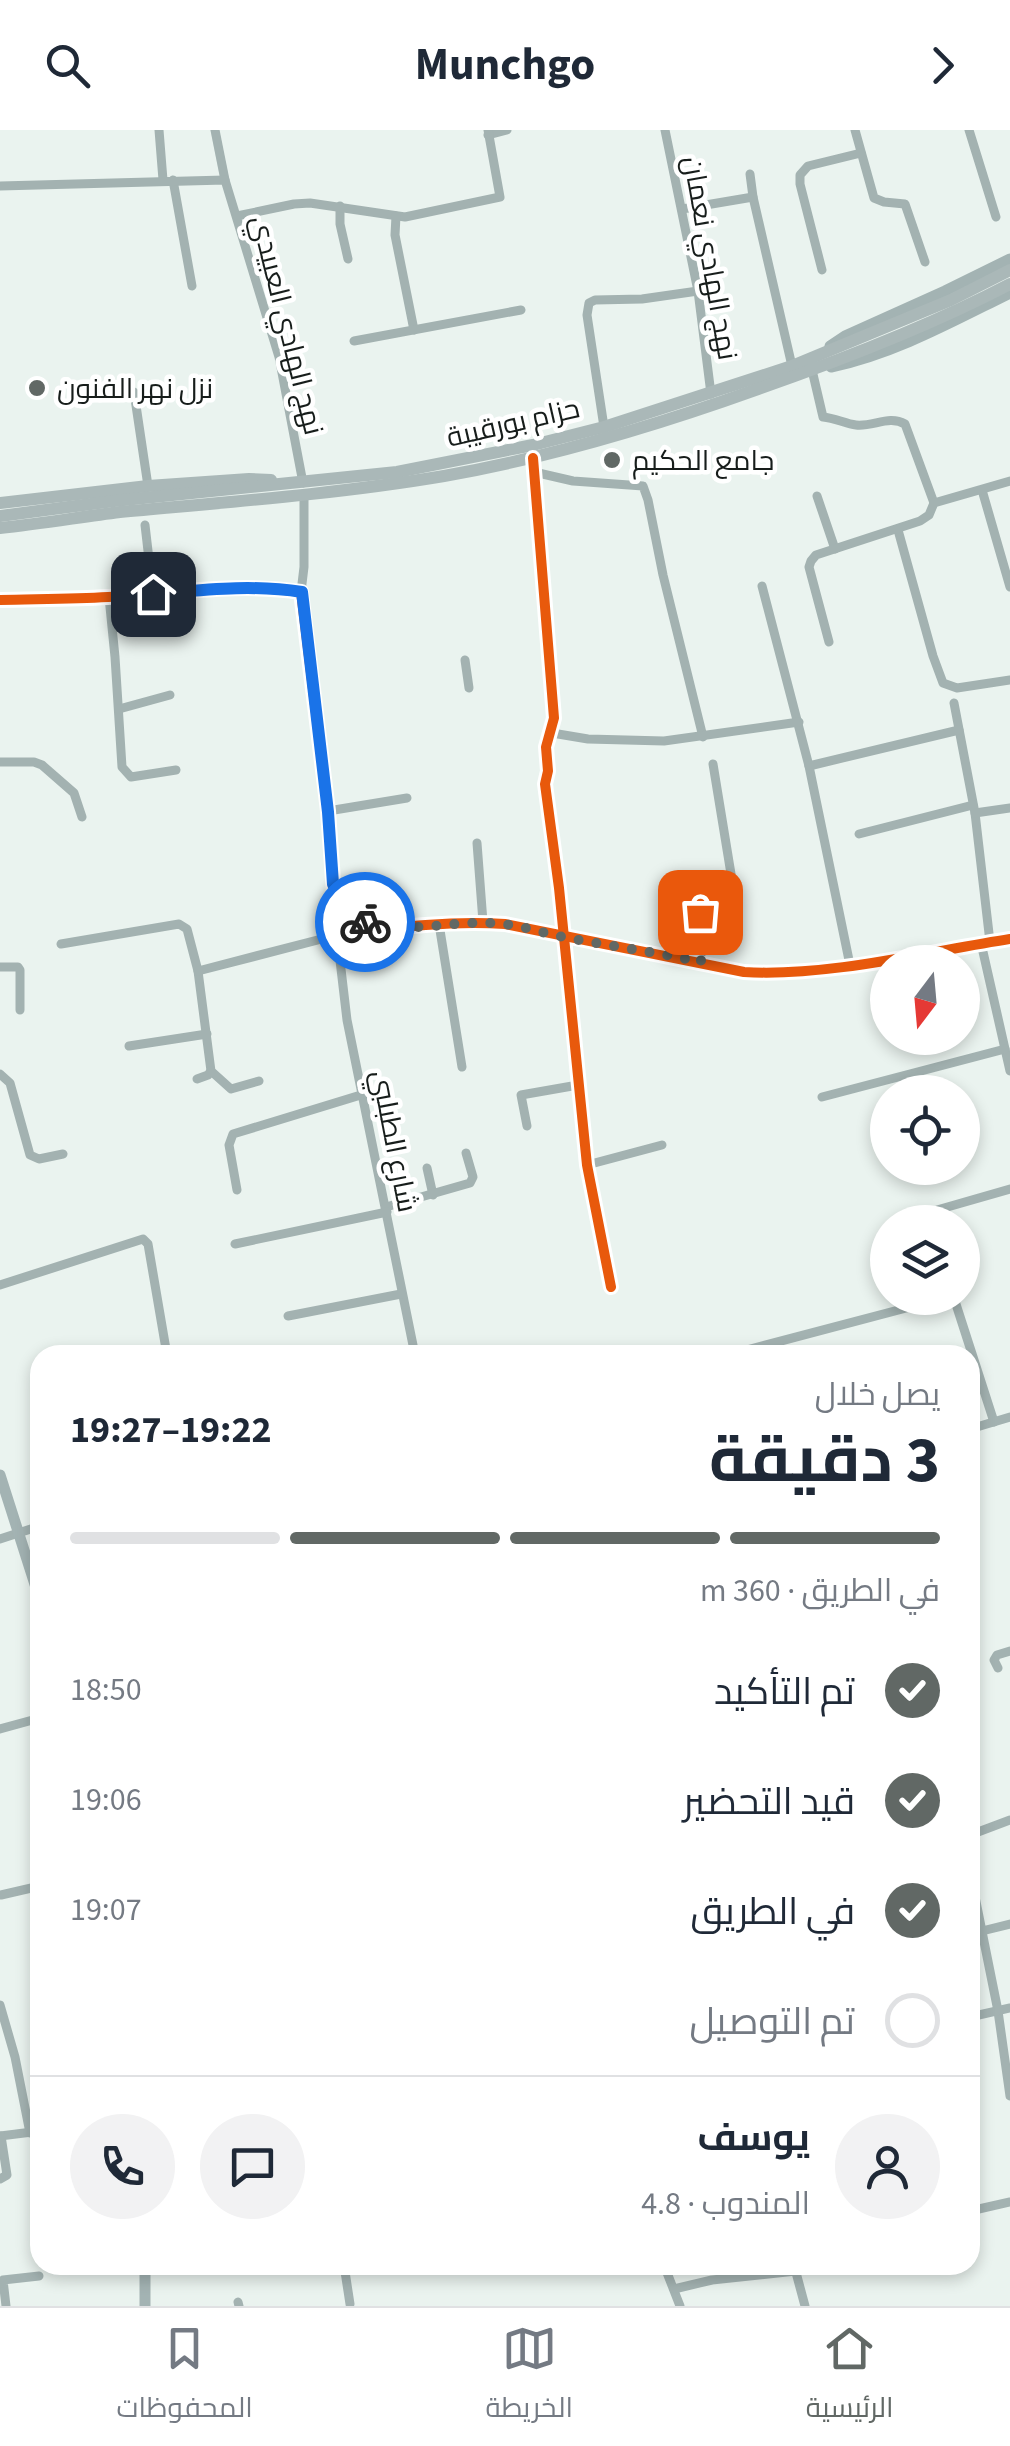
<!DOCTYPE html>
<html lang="ar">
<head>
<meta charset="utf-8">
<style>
	:root { --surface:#fff; --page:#f2f2f3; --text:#1f2937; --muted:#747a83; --line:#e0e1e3; --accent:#616865 }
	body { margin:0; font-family:"Source Sans 3",Cairo,sans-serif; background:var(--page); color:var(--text); direction:rtl; height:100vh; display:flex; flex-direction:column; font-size:38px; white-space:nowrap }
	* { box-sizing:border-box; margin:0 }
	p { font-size:32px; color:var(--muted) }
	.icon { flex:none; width:55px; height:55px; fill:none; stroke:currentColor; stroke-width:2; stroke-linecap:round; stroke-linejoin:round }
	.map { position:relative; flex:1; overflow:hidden; direction:ltr }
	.panel { position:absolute; left:30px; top:1215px; width:950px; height:930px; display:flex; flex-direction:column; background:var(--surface); border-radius:30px; box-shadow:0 5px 15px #0003; direction:rtl }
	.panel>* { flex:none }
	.needle { width:65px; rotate:196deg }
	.controls { position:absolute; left:870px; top:815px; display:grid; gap:20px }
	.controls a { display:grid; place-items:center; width:110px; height:110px; border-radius:50%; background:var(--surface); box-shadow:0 5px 15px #0003; font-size:50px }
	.pin { position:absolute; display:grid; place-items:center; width:85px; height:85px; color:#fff; margin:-42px; border-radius:20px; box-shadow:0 5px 15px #0006 }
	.courier { position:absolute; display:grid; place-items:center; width:100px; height:100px; margin:-50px; border:8px solid #1a73e8; border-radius:50%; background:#fff; color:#222; box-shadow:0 2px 12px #0007 }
	.head em { font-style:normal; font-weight:700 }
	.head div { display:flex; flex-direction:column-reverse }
	.head { display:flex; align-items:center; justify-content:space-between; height:170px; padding:0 40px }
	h1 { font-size:65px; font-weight:700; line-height:75px }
	.bar { display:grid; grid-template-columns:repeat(4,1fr); gap:15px 10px; align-content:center; height:120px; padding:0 40px }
	.bar i { height:12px; border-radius:8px; background:var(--line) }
	.bar .on { background:var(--accent) }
	.bar p { grid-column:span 4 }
	.line { display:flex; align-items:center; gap:25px; padding:0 40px; border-top:2px solid var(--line) }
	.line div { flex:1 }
	.round { display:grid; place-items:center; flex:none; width:105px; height:105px; border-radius:52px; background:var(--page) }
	ol { padding:0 40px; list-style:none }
	li { display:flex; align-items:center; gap:30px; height:110px }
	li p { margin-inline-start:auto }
	li .icon { padding:10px; border-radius:50%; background:var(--accent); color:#fff; stroke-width:4 }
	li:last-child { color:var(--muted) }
	li i { width:55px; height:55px; border:5px solid var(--line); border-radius:50% }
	header { display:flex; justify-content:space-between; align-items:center; height:130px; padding:0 40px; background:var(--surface); font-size:45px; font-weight:700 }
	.menu { display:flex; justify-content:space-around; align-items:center; height:140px; border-top:2px solid var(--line); background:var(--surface); font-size:28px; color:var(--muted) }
	.menu a { display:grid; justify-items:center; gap:5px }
	.menu .on { color:var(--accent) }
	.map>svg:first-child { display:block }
</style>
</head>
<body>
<header><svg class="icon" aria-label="forward" viewBox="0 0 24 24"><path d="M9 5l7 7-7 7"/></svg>Munchgo<svg class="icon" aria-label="search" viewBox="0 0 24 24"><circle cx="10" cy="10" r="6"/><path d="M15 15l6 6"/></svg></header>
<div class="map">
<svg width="1010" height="2176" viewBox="0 0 1010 2176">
	<rect width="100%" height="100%" fill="#eaf3ef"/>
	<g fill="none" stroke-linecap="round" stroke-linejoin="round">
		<g stroke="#a3b2b1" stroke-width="9">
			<path d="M159,0l4,50"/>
			<path d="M215,0l10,50"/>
			<path d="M665,0l33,161 13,103"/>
			<path d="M855,0l19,68 10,4 21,2 20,58"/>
			<path d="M969,0l27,87"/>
			<path d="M488,5l19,-5"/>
			<path d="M750,44l3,23 39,169"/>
			<path d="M173,50l19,106"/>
			<path d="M0,56l225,-6 54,177 24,126"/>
			<path d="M340,76v18l8,35"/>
			<path d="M682,79l71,-12"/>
			<path d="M237,86l57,-12 16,-1 95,14 95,-20 -12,-67"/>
			<path d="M396,86l-1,19 19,95"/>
			<path d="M822,140l-22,-86v-9l8,-9 53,-13"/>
			<path d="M354,211l167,-31"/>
			<path d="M812,240l11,47c12,1 23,7 33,8 17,2 33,-10 49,-1l29,79"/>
			<path d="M134,262l14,94"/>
			<path d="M604,297l-17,-112 2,-12 6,-3 47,-1 56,-8"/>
			<path d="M533,328l21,260 -8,29 2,24 -3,13 14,104 28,277 24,122"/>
			<path d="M534,342l39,9 70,5 5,14 15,75 40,162"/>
			<path d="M982,360l28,97"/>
			<path d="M817,366l18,53"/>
			<path d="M145,395l8,69"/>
			<path d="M898,400l35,126 10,27 14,5 53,-8"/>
			<path d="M762,456l47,180 41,199"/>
			<path d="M301,462l3,-25v-72"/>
			<path d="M109,467l6,60 7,110 9,10 45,-7"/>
			<path d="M0,470c36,-1 72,-1 108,-3 64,-3 130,-15 193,-5l27,219 9,124c55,-7 112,-15 168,-11l239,48c83,5 183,-20 266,-33"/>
			<path d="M829,512l-20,-75 2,-6 5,-6 104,-34 9,-6 5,-12 76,-22"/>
			<path d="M465,530l4,28"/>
			<path d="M954,573l21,110 15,129"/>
			<path d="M119,579l51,-14"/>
			<path d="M552,603l36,6 76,2 135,-19"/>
			<path d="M0,632h34l8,3 32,28 8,24"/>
			<path d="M809,636l150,-36"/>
			<path d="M328,681l79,-13"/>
			<path d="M975,683l35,-5"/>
			<path d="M859,704l114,-29"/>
			<path d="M477,713l6,79"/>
			<path d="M336,761c9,21 22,29 44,36"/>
			<path d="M439,794l23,143"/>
			<path d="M981,813l29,128"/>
			<path d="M61,814l118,-20 8,5 11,42 13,100 20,18 28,-8"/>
			<path d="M701,832l-1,-56c12,-12 30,-4 32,-26l-19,-116"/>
			<path d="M0,837h18l2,3v40"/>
			<path d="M198,841l139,-36 10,85 68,335"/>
			<path d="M129,916l78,-12"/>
			<path d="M0,944l10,9 20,72 9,4 24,-5"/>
			<path d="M197,949l11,-4 3,-4"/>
			<path d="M822,967l183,-48"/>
			<path d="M527,996l-6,-31 57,-10"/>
			<path d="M587,1035l75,-20"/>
			<path d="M427,1038l6,27"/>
			<path d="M237,1060l-8,-45 4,-11 131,-40"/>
			<path d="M386,1077l84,-24 3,-6 -7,-24"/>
			<path d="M932,1092v-5l5,-7 73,-21"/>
			<path d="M235,1114l152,-32"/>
			<path d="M0,1155l143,-46 5,5 19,111"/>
			<path d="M954,1168l40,124"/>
			<path d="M288,1186l113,-22"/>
			<path d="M728,1225l216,-57"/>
			<path d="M970,1299l40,-12"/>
			<path d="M0,1409l40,-13"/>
			<path d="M998,1538l-4,-8 3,-5 13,-4"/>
			<path d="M0,1599l40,-11"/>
			<path d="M970,1705l40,-15"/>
			<path d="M970,1742l28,139 12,85"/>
			<path d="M1,1765l39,-9"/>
			<path d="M982,1801l28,-7"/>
			<path d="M0,1875l15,52 15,76"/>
			<path d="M970,1887l40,-9"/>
			<path d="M0,2006l40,-5"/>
			<path d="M0,2049l7,-4 -6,-39"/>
			<path d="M970,2081l40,-9"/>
			<path d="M344,2135l6,39"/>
			<path d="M664,2135l16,41"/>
			<path d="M794,2135l11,41"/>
			<path d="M674,2159l38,-9 84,-9 18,-6"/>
			<path d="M238,2172l1,4"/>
			<path d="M6,2176l-3,-26 36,-4"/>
		</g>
		<g stroke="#a3b3b3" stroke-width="11">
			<path d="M830,216l15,-10 100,-45 65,-32"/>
			<path d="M831,237c63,-13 122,-46 179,-74"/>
			<path d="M0,1345l40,125"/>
			<path d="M145,2135v41"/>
		</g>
		<g stroke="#aab8b8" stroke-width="12">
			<path d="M0,373l148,-17 101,-7 22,1"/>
			<path d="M0,386l114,-15 283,-29 136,-27 71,-18 188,-61 159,-66 59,-30"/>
			<path d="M0,398c40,-4 80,-11 120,-16 108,-10 217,-18 324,-36 108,-19 211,-50 314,-87 86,-30 172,-63 252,-105"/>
		</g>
		<defs>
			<g id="cycleway">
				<path d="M533,328l21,260 -8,29 2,24 -3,13 14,104 28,277 24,122"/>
				<path d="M0,470c36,-1 72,-1 108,-3 64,-3 130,-15 193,-5l27,219 9,124c55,-7 112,-15 168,-11l239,48c83,5 183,-20 266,-33"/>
			</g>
		</defs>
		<use href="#cycleway" stroke="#fff" stroke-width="16"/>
		<use href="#cycleway" stroke="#e8590c" stroke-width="10"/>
	</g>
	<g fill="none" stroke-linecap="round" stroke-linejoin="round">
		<path stroke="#616865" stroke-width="10" stroke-dasharray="0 18" d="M365,792c44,14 92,-4 138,2 20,2 40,9 60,13 46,9 92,15 138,25l-1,-50"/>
		<path stroke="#1a73e8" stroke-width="12" d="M153,464c49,-4 99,-10 149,-2l26,220 5,72 11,22 21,16"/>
	</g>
	<g fill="#616865" stroke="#fff" stroke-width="4">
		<circle cx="37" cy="258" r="10"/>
		<circle cx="612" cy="330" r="10"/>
	</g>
	<g text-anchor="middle" stroke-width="9" stroke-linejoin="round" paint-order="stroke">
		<g font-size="28" fill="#171d1b" stroke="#fff">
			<text transform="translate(711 128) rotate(80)" y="10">نهج الهادي نعمان</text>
			<text transform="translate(288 195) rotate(76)" y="10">نهج الهادي العبيدي</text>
			<text transform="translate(513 292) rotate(-13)" y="10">حزام بورقيبة</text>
			<text transform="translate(395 1011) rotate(79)" y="10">شارع الطبلبي</text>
		</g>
		<g font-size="28" fill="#171d1b" stroke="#fff" text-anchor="start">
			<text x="57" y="268">نزل نهر الفنون</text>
			<text x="632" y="340">جامع الحكيم</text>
		</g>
	</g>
</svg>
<div class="controls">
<a><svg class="needle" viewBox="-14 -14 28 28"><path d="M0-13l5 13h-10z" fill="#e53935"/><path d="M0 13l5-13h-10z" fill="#747a83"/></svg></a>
<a><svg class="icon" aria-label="locate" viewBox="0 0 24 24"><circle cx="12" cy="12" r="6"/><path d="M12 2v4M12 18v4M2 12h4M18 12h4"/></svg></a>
<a><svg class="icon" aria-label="layers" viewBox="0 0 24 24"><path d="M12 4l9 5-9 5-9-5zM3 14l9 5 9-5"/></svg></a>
</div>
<div class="pin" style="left:700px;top:782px;background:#ea580c"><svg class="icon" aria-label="bag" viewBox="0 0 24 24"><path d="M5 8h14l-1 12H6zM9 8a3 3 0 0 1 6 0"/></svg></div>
<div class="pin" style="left:153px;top:464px;background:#1f2937"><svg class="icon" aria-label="home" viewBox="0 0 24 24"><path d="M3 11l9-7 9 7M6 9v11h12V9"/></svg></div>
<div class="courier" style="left:365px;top:792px"><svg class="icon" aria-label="bike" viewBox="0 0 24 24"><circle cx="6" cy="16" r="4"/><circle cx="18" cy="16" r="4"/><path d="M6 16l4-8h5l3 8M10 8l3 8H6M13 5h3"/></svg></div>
<section class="panel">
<div class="head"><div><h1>3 دقيقة</h1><p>يصل خلال</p></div><em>19:22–19:27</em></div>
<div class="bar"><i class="on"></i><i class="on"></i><i class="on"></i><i></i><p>في الطريق · 360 m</p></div>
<ol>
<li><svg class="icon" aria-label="check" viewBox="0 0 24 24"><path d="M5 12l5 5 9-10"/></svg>تم التأكيد<p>18:50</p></li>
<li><svg class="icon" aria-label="check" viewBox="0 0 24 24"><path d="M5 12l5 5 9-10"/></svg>قيد التحضير<p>19:06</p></li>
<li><svg class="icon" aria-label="check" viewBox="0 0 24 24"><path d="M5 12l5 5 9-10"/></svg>في الطريق<p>19:07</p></li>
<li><i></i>تم التوصيل</li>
</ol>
<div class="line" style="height:180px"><a class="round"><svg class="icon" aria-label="person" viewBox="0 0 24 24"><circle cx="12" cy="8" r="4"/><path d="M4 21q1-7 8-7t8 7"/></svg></a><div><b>يوسف</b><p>المندوب · 4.8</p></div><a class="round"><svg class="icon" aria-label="chat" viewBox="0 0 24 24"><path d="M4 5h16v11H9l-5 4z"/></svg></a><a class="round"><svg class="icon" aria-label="phone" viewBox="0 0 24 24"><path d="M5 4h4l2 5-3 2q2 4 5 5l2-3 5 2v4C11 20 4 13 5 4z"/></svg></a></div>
</section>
</div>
<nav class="menu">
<a class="on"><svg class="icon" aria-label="home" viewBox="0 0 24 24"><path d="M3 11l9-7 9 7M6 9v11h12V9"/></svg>الرئيسية</a>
<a><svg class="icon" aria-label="map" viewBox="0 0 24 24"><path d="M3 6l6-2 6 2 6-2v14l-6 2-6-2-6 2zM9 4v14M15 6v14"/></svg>الخريطة</a>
<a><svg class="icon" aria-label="saved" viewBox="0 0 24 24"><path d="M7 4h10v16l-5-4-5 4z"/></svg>المحفوظات</a>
</nav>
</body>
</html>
